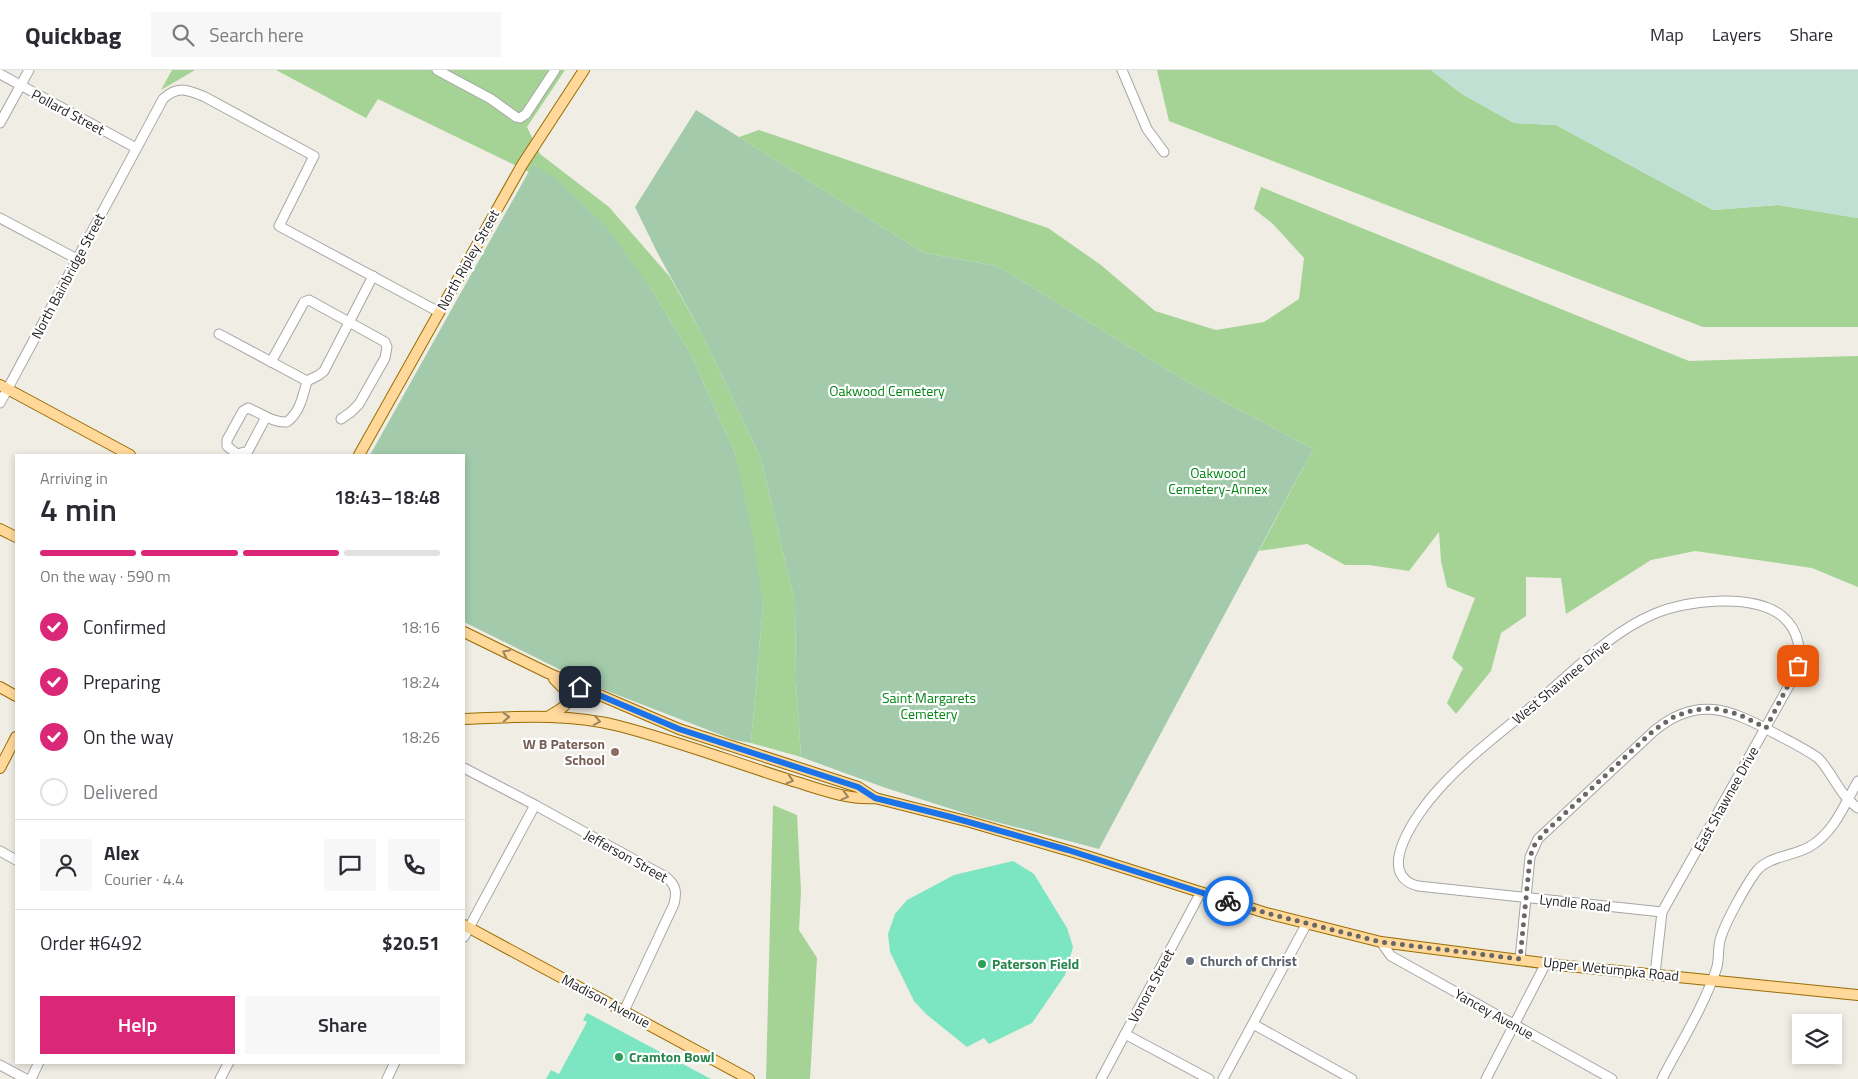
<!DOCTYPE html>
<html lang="en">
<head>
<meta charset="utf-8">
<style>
	:root { --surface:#fff; --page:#f7f7f7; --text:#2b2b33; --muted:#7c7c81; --line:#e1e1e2; --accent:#db2777 }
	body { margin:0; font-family:"Titillium Web",sans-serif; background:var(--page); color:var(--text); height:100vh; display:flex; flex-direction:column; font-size:19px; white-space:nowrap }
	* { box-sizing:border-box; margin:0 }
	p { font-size:16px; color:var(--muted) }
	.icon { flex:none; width:28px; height:28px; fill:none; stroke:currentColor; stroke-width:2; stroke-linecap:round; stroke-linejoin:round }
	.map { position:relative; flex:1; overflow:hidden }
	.panel { position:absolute; left:15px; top:384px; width:450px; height:610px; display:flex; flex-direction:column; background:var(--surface); border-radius:0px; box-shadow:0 2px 8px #0003 }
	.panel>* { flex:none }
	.controls { position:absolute; left:1792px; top:944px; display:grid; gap:10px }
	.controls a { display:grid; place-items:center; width:50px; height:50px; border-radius:0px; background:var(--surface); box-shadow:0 2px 8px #0003; font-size:25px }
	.pin { position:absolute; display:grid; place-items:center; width:42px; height:42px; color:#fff; margin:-21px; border-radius:10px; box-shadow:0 2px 8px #0006 }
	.courier { position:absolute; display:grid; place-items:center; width:50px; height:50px; margin:-25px; border:4px solid #1a73e8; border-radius:50%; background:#fff; color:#222; box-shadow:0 1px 6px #0007 }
	.summary em { font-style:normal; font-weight:600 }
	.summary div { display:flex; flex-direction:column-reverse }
	.summary { display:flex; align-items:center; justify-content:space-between; height:85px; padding:0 25px }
	h1 { font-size:32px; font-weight:600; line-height:38px }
	.bar { display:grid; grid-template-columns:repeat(4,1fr); gap:8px 5px; align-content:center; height:60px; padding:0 25px }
	.bar i { height:6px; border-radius:4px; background:var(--line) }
	.bar .on { background:var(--accent) }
	.bar p { grid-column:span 4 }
	.line { display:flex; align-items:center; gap:12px; padding:0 25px; border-top:1px solid var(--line) }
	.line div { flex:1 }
	.round { display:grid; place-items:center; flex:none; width:52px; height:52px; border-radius:0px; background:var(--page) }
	ol { padding:0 25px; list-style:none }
	li { display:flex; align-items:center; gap:15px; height:55px }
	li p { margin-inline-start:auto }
	li .icon { padding:5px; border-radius:50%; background:var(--accent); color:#fff; stroke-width:4 }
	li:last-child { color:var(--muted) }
	li i { width:28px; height:28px; border:2px solid var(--line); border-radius:50% }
	.action { display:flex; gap:10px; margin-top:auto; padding:10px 25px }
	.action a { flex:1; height:58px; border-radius:0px; background:var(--accent); color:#fff; font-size:20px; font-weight:600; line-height:58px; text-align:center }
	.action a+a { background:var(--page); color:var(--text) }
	header { display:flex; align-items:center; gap:30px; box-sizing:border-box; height:70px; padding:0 25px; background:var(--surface); border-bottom:1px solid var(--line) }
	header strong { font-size:24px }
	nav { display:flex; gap:28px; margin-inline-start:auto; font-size:18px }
	.search { width:350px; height:45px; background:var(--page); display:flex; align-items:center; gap:12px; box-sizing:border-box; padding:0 18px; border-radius:0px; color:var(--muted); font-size:19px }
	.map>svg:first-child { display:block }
</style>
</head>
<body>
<header>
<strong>Quickbag</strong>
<div class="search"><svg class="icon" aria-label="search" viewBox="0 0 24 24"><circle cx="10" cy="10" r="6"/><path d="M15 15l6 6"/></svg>Search here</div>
<nav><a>Map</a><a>Layers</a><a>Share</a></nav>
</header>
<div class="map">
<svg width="1858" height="1009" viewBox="0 0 1858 1009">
	<rect width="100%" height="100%" fill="#f0ede4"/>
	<g fill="#a5d395">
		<path d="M172,0h23l-34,20z"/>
		<path d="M276,0h289l-38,57 13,27 69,53 61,70 32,57 59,125 34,143 1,79 5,76 -50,-14 12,-138 -28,-152 -45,-100 -39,-64 -117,-125 -5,8 -151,-73 -12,19z"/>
		<path d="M1157,0h274l31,24 52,29 42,2 157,85 65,-5 80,13v109h-155l-534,-206z"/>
		<path d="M759,60l289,98 53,37 54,46 61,19 48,-8 35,-23 5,-41 -31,-34 -19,-15 7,-22 428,174 169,-5v231l-46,-19 -117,-17 -44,9 -85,54 -5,-36 -35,-1v39l-25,17 -10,38 -35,43 -9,-11 16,-35 -11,-10 23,-60 -28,-11 -6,-26 -2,-29 -30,39 -40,-6h-24l-38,-21 -48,7 54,-102 -124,-66 -192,-117 -73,-13 -185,-116z"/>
		<path d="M773,735l24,10 4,76 -2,39 18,28 -7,121h-44z"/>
	</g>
	<path fill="#bfe0d2" d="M1431,0h427v148l-80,-13 -65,5 -157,-85 -42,-2 -52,-29z"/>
	<g fill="#a3cbab">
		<path d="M696,40l228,143 73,13 192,117 124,66 -214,400 -129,-34 -87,-28 -82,-30 -5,-76 -1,-79 -34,-143 -59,-125 -45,-82 -22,-45z"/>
		<path d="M533,94l24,16 49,46 45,63 39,64 45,100 18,84 10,68 -12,138 -17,-3 -145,-56 -125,-62v-167h-94z"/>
	</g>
	<g fill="#7ce5c1">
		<path d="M1013,791l21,13 33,54 6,19 -8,28 -33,48 -43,21 -5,-6 -17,9 -41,-33 -12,-13 -24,-49 -2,-18 7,-20 12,-14 47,-25z"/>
		<path d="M587,943l124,66h-165l5,-9 8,4 28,-52 -4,-2z"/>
	</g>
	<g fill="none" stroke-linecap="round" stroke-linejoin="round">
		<defs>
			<g id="minor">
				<path d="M437,0l54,29 25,18 4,1 6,-4 29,-44"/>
				<path d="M1122,0l25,59 17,23"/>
				<path d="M0,4l136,74"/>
				<path d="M0,53l29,-53"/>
				<path d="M0,148l77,41"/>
				<path d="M219,264l88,47 12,-6 5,-4 49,-95"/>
				<path d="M271,292l31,-56 2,-4 5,-2 76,42 2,5 -2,11 -26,46 -8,8 -10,7"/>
				<path d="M0,333l163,-304c15,-14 25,-9 42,-2l109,59 -35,70 160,86"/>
				<path d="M266,347l-18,34 -11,3 -10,-8v-6l16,-29 5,-3c13,5 25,15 39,14 13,-10 16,-26 20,-41"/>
				<path d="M464,698l71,37 131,72c10,8 11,15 8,27l-50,107"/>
				<path d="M0,781l16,9"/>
				<path d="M464,867l71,-132"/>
				<path d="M1381,872l10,14 221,123"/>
				<path d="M1520,889l10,-102 8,-18 116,-108c43,-36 76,-22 120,2 15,8 30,15 44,25 15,15 21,37 40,50"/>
				<path d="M1655,904l7,-62 133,-237c8,-21 5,-44 -13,-59 -29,-23 -96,-16 -128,-2 -45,19 -81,58 -118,89 -33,28 -70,55 -99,88 -18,20 -65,83 -19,95l244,26"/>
				<path d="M1253,954l99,55"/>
				<path d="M1125,964l84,45"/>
				<path d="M0,995l26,14"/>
				<path d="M31,1009l8,-17"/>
				<path d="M220,1009l9,-17"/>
				<path d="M387,1009l8,-17"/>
				<path d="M1101,1009l100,-187"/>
				<path d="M1223,1009l84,-156"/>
				<path d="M1486,1009l60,-116"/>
				<path d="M1662,1009c18,-35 41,-71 54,-109 4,-10 1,-23 5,-33 5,-16 24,-50 34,-64 12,-17 36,-16 54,-26 25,-14 35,-42 49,-66"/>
			</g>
			<g id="major">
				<path d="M0,315l130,70"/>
				<path d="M359,385l163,-290 62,-95"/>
				<path d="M0,459l16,8"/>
				<path d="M464,562l84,41 131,56 179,58 17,11"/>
				<path d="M0,617l16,9"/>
				<path d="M549,646c8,-5 20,-10 21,-21l-16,-16"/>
				<path d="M464,649c52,-2 104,-6 155,7 58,15 114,36 171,54 27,8 56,20 85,18l95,24 117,34 179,57 115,29 177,23 300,30"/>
				<path d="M0,698l16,-31"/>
				<path d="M464,855l285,154"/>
			</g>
		</defs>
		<use href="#minor" stroke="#a6a6a6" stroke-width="11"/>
		<use href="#major" stroke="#996d00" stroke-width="12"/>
		<use href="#minor" stroke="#fff" stroke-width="9"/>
		<use href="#major" stroke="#ffd89a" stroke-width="10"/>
	</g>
	<defs><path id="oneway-chevron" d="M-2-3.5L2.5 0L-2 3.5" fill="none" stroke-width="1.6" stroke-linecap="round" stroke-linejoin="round" transform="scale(1.25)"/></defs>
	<g stroke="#9a8563">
		<use href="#oneway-chevron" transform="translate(506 583) rotate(-153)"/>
		<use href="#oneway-chevron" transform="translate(506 647) rotate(-2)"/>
		<use href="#oneway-chevron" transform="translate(597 651) rotate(11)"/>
		<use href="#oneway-chevron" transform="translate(790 710) rotate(17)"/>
		<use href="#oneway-chevron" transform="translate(845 726) rotate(15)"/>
	</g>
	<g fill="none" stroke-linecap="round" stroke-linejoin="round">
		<path stroke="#686764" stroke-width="5" stroke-dasharray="0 9" d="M1228,831l38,12 115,29 139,17 10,-101 3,-11 11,-14 110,-103 21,-14 19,-6 18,-2 26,6 28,14 32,-62"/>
		<path stroke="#1a73e8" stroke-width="6" d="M580,617l99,42 179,58 17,11 72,18 121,34 160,51"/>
	</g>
	<circle fill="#8d6e63" stroke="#fff" stroke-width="2" cx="615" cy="682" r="5"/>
	<circle fill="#6b7280" stroke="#fff" stroke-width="2" cx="1190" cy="891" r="5"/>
	<g fill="#2e9e5b" stroke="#fff" stroke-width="2">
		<circle cx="982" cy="894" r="5"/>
		<circle cx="619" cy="987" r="5"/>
	</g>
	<g text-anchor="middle" stroke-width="4.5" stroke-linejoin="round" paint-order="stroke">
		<g font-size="14" fill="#1f1f1f" stroke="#fff">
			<text transform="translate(68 42) rotate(28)" y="5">Pollard Street</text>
			<text transform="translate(468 190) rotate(-61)" y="5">North Ripley Street</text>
			<text transform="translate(68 206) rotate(-62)" y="5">North Bainbridge Street</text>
			<text transform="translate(1561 612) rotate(-40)" y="5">West Shawnee Drive</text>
			<text transform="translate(1726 729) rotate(-61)" y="5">East Shawnee Drive</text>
			<text transform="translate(626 786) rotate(29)" y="5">Jefferson Street</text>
			<text transform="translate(1575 833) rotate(6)" y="5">Lyndle Road</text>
			<text transform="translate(1611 899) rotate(6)" y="5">Upper Wetumpka Road</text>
			<text transform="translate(1151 916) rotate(-62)" y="5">Vonora Street</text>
			<text transform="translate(606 931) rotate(28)" y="5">Madison Avenue</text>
			<text transform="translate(1494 944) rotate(29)" y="5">Yancey Avenue</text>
		</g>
		<g font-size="14" fill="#038614" stroke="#fff">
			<text x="887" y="326">Oakwood Cemetery</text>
			<text x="1218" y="408">Oakwood<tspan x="1218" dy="16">Cemetery-Annex</tspan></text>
			<text x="929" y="633">Saint Margarets<tspan x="929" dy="16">Cemetery</tspan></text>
		</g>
		<g font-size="14" font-weight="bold" fill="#785e54" stroke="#fff" text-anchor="end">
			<text x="605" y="679">W B Paterson<tspan x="605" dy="16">School</tspan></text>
		</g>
		<g font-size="14" font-weight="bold" fill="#5b616d" stroke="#fff" text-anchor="start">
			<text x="1200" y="896">Church of Christ</text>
		</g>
		<g font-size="14" font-weight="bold" fill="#27864d" stroke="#fff" text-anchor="start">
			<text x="992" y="899">Paterson Field</text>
			<text x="629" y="992">Cramton Bowl</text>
		</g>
	</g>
</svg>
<div class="controls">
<a><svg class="icon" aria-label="layers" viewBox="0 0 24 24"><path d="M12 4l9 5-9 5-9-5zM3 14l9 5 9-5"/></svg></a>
</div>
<div class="pin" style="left:1798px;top:596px;background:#ea580c"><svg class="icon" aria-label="bag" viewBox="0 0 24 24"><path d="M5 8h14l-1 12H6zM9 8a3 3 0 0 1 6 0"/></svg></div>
<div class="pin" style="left:580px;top:617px;background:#1f2937"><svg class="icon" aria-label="home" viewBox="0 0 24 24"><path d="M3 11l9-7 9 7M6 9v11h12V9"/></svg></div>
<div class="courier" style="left:1228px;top:831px"><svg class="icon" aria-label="bike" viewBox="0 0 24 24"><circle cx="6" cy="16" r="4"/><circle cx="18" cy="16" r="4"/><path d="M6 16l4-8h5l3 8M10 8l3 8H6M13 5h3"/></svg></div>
<section class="panel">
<div class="summary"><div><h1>4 min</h1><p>Arriving in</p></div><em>18:43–18:48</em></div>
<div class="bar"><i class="on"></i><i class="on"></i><i class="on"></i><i></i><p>On the way · 590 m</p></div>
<ol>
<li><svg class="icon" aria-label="check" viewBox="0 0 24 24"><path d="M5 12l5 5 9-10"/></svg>Confirmed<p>18:16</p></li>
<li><svg class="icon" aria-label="check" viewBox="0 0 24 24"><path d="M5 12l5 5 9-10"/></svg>Preparing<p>18:24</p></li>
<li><svg class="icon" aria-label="check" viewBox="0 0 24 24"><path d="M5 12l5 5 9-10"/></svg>On the way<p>18:26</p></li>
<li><i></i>Delivered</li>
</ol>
<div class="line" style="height:90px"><a class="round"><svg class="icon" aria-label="person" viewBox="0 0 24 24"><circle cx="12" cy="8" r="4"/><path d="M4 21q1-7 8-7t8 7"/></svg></a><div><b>Alex</b><p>Courier · 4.4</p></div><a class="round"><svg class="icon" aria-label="chat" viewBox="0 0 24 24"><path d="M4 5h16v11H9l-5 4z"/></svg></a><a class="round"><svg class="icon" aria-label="phone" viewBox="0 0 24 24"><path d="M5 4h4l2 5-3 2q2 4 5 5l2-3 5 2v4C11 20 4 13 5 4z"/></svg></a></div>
<div class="line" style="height:65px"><div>Order #6492</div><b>$20.51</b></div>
<div class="action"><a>Help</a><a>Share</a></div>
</section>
</div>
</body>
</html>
